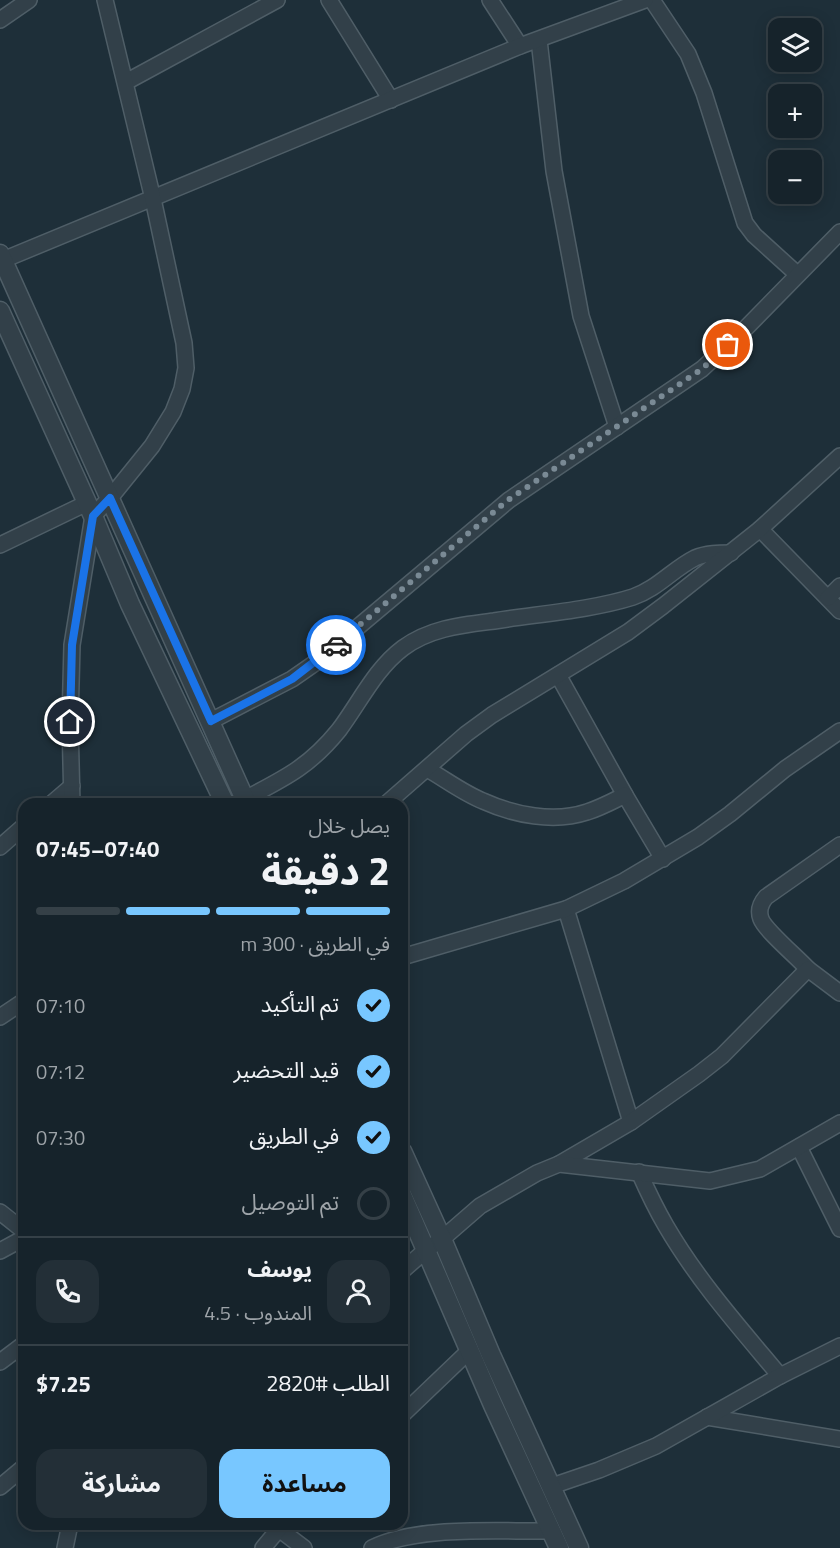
<!DOCTYPE html>
<html lang="ar">
<head>
<meta charset="utf-8">
<style>
	:root { --surface:#16232b; --page:#232f37; --text:#f1f3f6; --muted:#9ea4a9; --line:#354047; --accent:#78c7ff }
	body { margin:0; font-family:"Titillium Web","Noto Sans Arabic",sans-serif; background:var(--page); color:var(--text); direction:rtl; height:100vh; display:flex; flex-direction:column; font-size:22px; white-space:nowrap }
	* { box-sizing:border-box; margin:0 }
	p { font-size:20px; color:var(--muted) }
	.icon { flex:none; width:33px; height:33px; fill:none; stroke:currentColor; stroke-width:2; stroke-linecap:round; stroke-linejoin:round }
	.map { position:relative; flex:1; overflow:hidden; direction:ltr }
	.details { position:absolute; left:18px; top:798px; width:390px; height:732px; display:flex; flex-direction:column; background:var(--surface); border-radius:18px; box-shadow:0 3px 15px #0003,0 0 0 2px var(--line); direction:rtl }
	.details>* { flex:none }
	.buttons { position:absolute; left:768px; top:18px; display:grid; gap:12px }
	.buttons a { display:grid; place-items:center; width:54px; height:54px; border-radius:12px; background:var(--surface); box-shadow:0 3px 15px #0003,0 0 0 2px var(--line); font-size:30px }
	.pin { position:absolute; display:grid; place-items:center; width:51px; height:51px; color:#fff; margin:-26px; border:3px solid #fff; border-radius:50%; box-shadow:0 2px 6px #0007 }
	.courier { position:absolute; display:grid; place-items:center; width:60px; height:60px; margin:-30px; border:4px solid #1a73e8; border-radius:50%; background:#fff; color:#222; box-shadow:0 2px 8px #0007 }
	.summary em { font-style:normal; font-weight:700 }
	.summary div { display:flex; flex-direction:column-reverse }
	.summary { display:flex; align-items:center; justify-content:space-between; height:102px; padding:0 18px }
	h1 { font-size:39px; font-weight:700; line-height:45px }
	.bar { display:grid; grid-template-columns:repeat(4,1fr); gap:9px 6px; align-content:center; height:72px; padding:0 18px }
	.bar i { height:8px; border-radius:4px; background:var(--line) }
	.bar .on { background:var(--accent) }
	.bar p { grid-column:span 4 }
	.line { display:flex; align-items:center; gap:15px; padding:0 18px; border-top:2px solid var(--line) }
	.line div { flex:1 }
	.round { display:grid; place-items:center; flex:none; width:63px; height:63px; border-radius:18px; background:var(--page) }
	ol { padding:0 18px; list-style:none }
	li { display:flex; align-items:center; gap:18px; height:66px }
	li p { margin-inline-start:auto }
	li .icon { padding:6px; border-radius:50%; background:var(--accent); color:#111; stroke-width:4 }
	li:last-child { color:var(--muted) }
	li i { width:33px; height:33px; border:3px solid var(--line); border-radius:50% }
	.primary-button { display:flex; gap:12px; margin-top:auto; padding:12px 18px }
	.primary-button a { flex:1; height:69px; border-radius:18px; background:var(--accent); color:#111; font-size:24px; font-weight:700; line-height:69px; text-align:center }
	.primary-button a+a { background:var(--page); color:var(--text) }
	.map>svg:first-child { display:block }
</style>
</head>
<body>
<div class="map">
<svg width="840" height="1548" viewBox="0 0 840 1548">
	<rect width="100%" height="100%" fill="#1e2f39"/>
	<g fill="none" stroke-linecap="round" stroke-linejoin="round">
		<defs>
			<g id="minor">
				<path d="M329,0l62,100"/>
				<path d="M490,0l30,46"/>
				<path d="M652,0l36,54 16,39 41,130 9,12 43,39"/>
				<path d="M0,20l29,-20"/>
				<path d="M539,40l15,131 27,145 36,111"/>
				<path d="M126,82l151,-82"/>
				<path d="M3,260l517,-214 125,-46"/>
				<path d="M760,529l80,82"/>
				<path d="M0,545l87,-42"/>
				<path d="M828,598l12,-12"/>
				<path d="M558,675l67,120 38,64"/>
				<path d="M211,721l81,-42 23,-16 194,-163 193,-131 39,-36 99,-101"/>
				<path d="M427,769c18,10 36,24 56,32 31,14 71,22 104,11 13,-4 26,-11 38,-17"/>
				<path d="M245,799c40,-21 64,-32 94,-69 21,-28 36,-61 64,-82 27,-20 59,-23 91,-27 44,-7 98,-11 139,-24 24,-8 40,-28 62,-39 11,-5 24,-5 36,-5"/>
				<path d="M51,804l21,-18"/>
				<path d="M72,804l-2,-82 2,-77 21,-129 17,-18 42,-52 21,-34 9,-23 4,-21 -2,-25 -31,-144 -48,-199"/>
				<path d="M386,804l80,-70 26,-19 136,-83 35,-26 97,-77 80,-73"/>
				<path d="M0,847l24,-21"/>
				<path d="M566,909l65,213"/>
				<path d="M402,957l164,-48 58,-28 74,-44 32,-23 55,-45 55,-38"/>
				<path d="M808,969c-10,-11 -43,-39 -47,-50 -3,-8 -1,-15 5,-22l74,-52"/>
				<path d="M0,1017l24,-16"/>
				<path d="M799,1147l41,82"/>
				<path d="M559,1164l72,-42 68,-48 23,-18 86,-87 32,24"/>
				<path d="M639,1172c8,18 17,37 27,54 32,55 74,102 114,150"/>
				<path d="M0,1212l24,19"/>
				<path d="M0,1251l24,-13"/>
				<path d="M402,1271l24,-21 16,-11 38,-33 57,-33 22,-9 151,17 50,-12 80,-46"/>
				<path d="M0,1362l24,-18"/>
				<path d="M402,1415l68,-65"/>
				<path d="M707,1417l133,22"/>
				<path d="M552,1486l47,-16 57,-24 124,-70 60,-30"/>
				<path d="M0,1487l24,-20"/>
				<path d="M279,1529l25,19"/>
				<path d="M65,1548l5,-24"/>
				<path d="M263,1548l20,-24"/>
				<path d="M372,1548c46,-23 127,-16 180,-17"/>
			</g>
			<g id="tertiary">
				<path d="M0,254l247,550"/>
				<path d="M0,311l93,205 37,88 95,200"/>
				<path d="M402,1151l40,88 49,116 88,193"/>
				<path d="M402,1195l91,210 66,143"/>
			</g>
		</defs>
		<use href="#minor" stroke="#4f5e67" stroke-width="18"/>
		<use href="#tertiary" stroke="#4f5e67" stroke-width="21"/>
		<use href="#minor" stroke="#324049" stroke-width="15"/>
		<use href="#tertiary" stroke="#324049" stroke-width="18"/>
	</g>
	<g fill="none" stroke-linecap="round" stroke-linejoin="round">
		<path stroke="#7a8a95" stroke-width="6" stroke-dasharray="0 10.8" d="M336,645l172,-145 194,-131 26,-24"/>
		<path stroke="#1a73e8" stroke-width="8" d="M70,722l2,-77 21,-129 17,-18 101,223 81,-42 44,-34"/>
	</g>
</svg>
<div class="buttons">
<a><svg class="icon" aria-label="layers" viewBox="0 0 24 24"><path d="M12 4l9 5-9 5-9-5zM3 14l9 5 9-5"/></svg></a>
<a>+</a>
<a>−</a>
</div>
<div class="pin" style="left:728px;top:345px;background:#ea580c"><svg class="icon" aria-label="bag" viewBox="0 0 24 24"><path d="M5 8h14l-1 12H6zM9 8a3 3 0 0 1 6 0"/></svg></div>
<div class="pin" style="left:70px;top:722px;background:#1f2937"><svg class="icon" aria-label="home" viewBox="0 0 24 24"><path d="M3 11l9-7 9 7M6 9v11h12V9"/></svg></div>
<div class="courier" style="left:336px;top:645px"><svg class="icon" aria-label="car" viewBox="0 0 24 24"><path d="M5 17H2v-5l4-1 3-4h7l3 4 3 1v5h-3M9 17h6M6 11h13"/><circle cx="7" cy="17" r="2"/><circle cx="17" cy="17" r="2"/></svg></div>
<section class="details">
<div class="summary"><div><h1>2 دقيقة</h1><p>يصل خلال</p></div><em>07:40–07:45</em></div>
<div class="bar"><i class="on"></i><i class="on"></i><i class="on"></i><i></i><p>في الطريق · 300 m</p></div>
<ol>
<li><svg class="icon" aria-label="check" viewBox="0 0 24 24"><path d="M5 12l5 5 9-10"/></svg>تم التأكيد<p>07:10</p></li>
<li><svg class="icon" aria-label="check" viewBox="0 0 24 24"><path d="M5 12l5 5 9-10"/></svg>قيد التحضير<p>07:12</p></li>
<li><svg class="icon" aria-label="check" viewBox="0 0 24 24"><path d="M5 12l5 5 9-10"/></svg>في الطريق<p>07:30</p></li>
<li><i></i>تم التوصيل</li>
</ol>
<div class="line" style="height:108px"><a class="round"><svg class="icon" aria-label="person" viewBox="0 0 24 24"><circle cx="12" cy="8" r="4"/><path d="M4 21q1-7 8-7t8 7"/></svg></a><div><b>يوسف</b><p>المندوب · 4.5</p></div><a class="round"><svg class="icon" aria-label="phone" viewBox="0 0 24 24"><path d="M5 4h4l2 5-3 2q2 4 5 5l2-3 5 2v4C11 20 4 13 5 4z"/></svg></a></div>
<div class="line" style="height:78px"><div>الطلب #2820</div><b>$7.25</b></div>
<div class="primary-button"><a>مساعدة</a><a>مشاركة</a></div>
</section>
</div>
</body>
</html>
